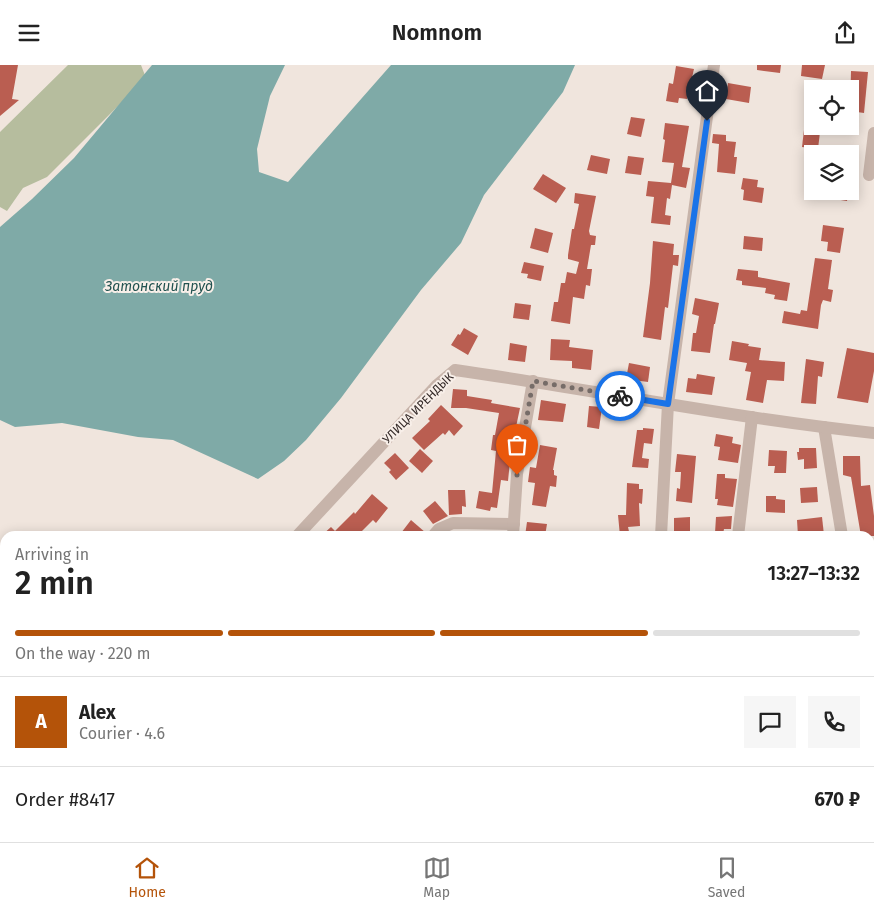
<!DOCTYPE html>
<html lang="en">
<head>
<meta charset="utf-8">
<style>
	:root { --surface:#fff; --page:#f6f6f6; --text:#222; --muted:#767676; --line:#e0e0e0; --accent:#b45309 }
	body { margin:0; font-family:"Fira Sans",sans-serif; background:var(--page); color:var(--text); height:100vh; display:flex; flex-direction:column; font-size:19px; white-space:nowrap }
	* { box-sizing:border-box; margin:0 }
	p { font-size:16px; color:var(--muted) }
	.icon { flex:none; width:28px; height:28px; fill:none; stroke:currentColor; stroke-width:2; stroke-linecap:round; stroke-linejoin:round }
	.map { position:relative; flex:1; overflow:hidden }
	.panel { position:absolute; left:0px; top:466px; width:875px; height:311px; display:flex; flex-direction:column; background:var(--surface); border-radius:15px 15px 0 0; box-shadow:0 2px 12px #0003 }
	.panel>* { flex:none }
	.fabs { position:absolute; left:804px; top:15px; display:grid; gap:10px }
	.fabs a { display:grid; place-items:center; width:55px; height:55px; border-radius:0px; background:var(--surface); box-shadow:0 2px 12px #0003; font-size:25px }
	.pin { position:absolute; display:grid; place-items:center; width:42px; height:42px; color:#fff; margin:-51px -21px; border-radius:50% 50% 50% 0; rotate:-45deg; box-shadow:0 0 5px #0007 }
	.pin .icon { rotate:45deg }
	.courier { position:absolute; display:grid; place-items:center; width:50px; height:50px; margin:-25px; border:4px solid #1a73e8; border-radius:50%; background:#fff; color:#222; box-shadow:0 1px 6px #0007 }
	.head em { font-style:normal; font-weight:600 }
	.head div { display:flex; flex-direction:column-reverse }
	.head { display:flex; align-items:center; justify-content:space-between; height:85px; padding:0 15px }
	h1 { font-size:32px; font-weight:600; line-height:38px }
	.bar { display:grid; grid-template-columns:repeat(4,1fr); gap:8px 5px; align-content:center; height:60px; padding:0 15px }
	.bar i { height:6px; border-radius:4px; background:var(--line) }
	.bar .on { background:var(--accent) }
	.bar p { grid-column:span 4 }
	.line { display:flex; align-items:center; gap:12px; padding:0 15px; border-top:1px solid var(--line) }
	.line div { flex:1 }
	.round { display:grid; place-items:center; flex:none; width:52px; height:52px; border-radius:0px; background:var(--page) }
	header { display:flex; justify-content:space-between; align-items:center; height:65px; padding:0 15px; background:var(--surface); font-size:22px; font-weight:600 }
	.dock { display:flex; justify-content:space-around; align-items:center; height:70px; border-top:1px solid var(--line); background:var(--surface); font-size:14px; color:var(--muted) }
	.dock a { display:grid; justify-items:center; gap:2px }
	.dock .on { color:var(--accent) }
	.map>svg:first-child { display:block }
</style>
</head>
<body>
<header><svg class="icon" aria-label="menu" viewBox="0 0 24 24"><path d="M4 6h16M4 12h16M4 18h16"/></svg>Nomnom<svg class="icon" aria-label="share" viewBox="0 0 24 24"><path d="M12 15V3M7 8l5-5 5 5M5 13v7h14v-7"/></svg></header>
<div class="map">
<svg width="874" height="777" viewBox="0 0 874 777">
	<rect width="100%" height="100%" fill="#f0e5dd"/>
	<path fill="#b6bd9e" d="M68,0h73l5,13 -99,99 -24,11 -16,23 -7,-4v-75z"/>
	<path fill="#7faaa7" d="M152,0h133l-15,31 -13,53 2,23 29,10 103,-117h184l-12,27 -79,103 -23,48 -40,47 -80,108 -35,42 -22,21 -26,18 -85,-39 -35,-3 -76,-14 -47,4 -15,-7v-193l32,-28 42,-41z"/>
	<g fill="#ba5e51">
		<path d="M0,0h18l-6,34 7,1 -19,16z"/>
		<path d="M757,0h24l-1,8 -23,-3z"/>
		<path d="M802,0h23l-3,14 -21,-3z"/>
		<path d="M676,1l18,3 -7,30 -8,-1 -1,5 -12,-2 3,-18 4,1z"/>
		<path d="M851,6l17,1 -4,41 -14,-2z"/>
		<path d="M728,18l23,4 -2,16 -23,-4z"/>
		<path d="M631,52l14,2 -4,18 -14,-3z"/>
		<path d="M665,58l24,3 -7,41 8,1 -4,20 -14,-3 -2,14 -3,-1 -2,17 6,1 -1,9 -19,-2 3,-26 -8,-1 2,-15 23,2 3,-20 -12,-1 3,-22 -2,-1z"/>
		<path d="M804,65l16,2 -2,17 -16,-2z"/>
		<path d="M713,69l13,1v6l10,1 -2,15h3l-2,17 -18,-2 2,-28 -7,-1z"/>
		<path d="M591,90l19,4 -3,15 -20,-4z"/>
		<path d="M628,91l16,2 -3,17 -16,-2z"/>
		<path d="M543,109l23,14 -10,15 -23,-14z"/>
		<path d="M743,113l15,2 -1,7 7,1 -2,15 -19,-3 1,-10 -3,-1z"/>
		<path d="M816,126h33l-2,10 -32,-5z"/>
		<path d="M575,128l21,3 -7,35 1,4 6,1 -1,9h-4l-4,24h5l-2,17 -4,-1 -2,14 -11,-2 -3,27 -19,-3 3,-19h4l3,-19h4l2,-11 9,2 3,-12 -11,-3v-4l4,-26h2l5,-25 -5,-1z"/>
		<path d="M823,160l21,3 -4,25 -13,-2 1,-9 -7,-1z"/>
		<path d="M535,163l18,5 -5,20 -18,-5z"/>
		<path d="M744,171l19,2 -1,13 -19,-2z"/>
		<path d="M653,176l21,3 -1,11h6l-1,11 -5,-1 -5,43 -3,-1 -4,33 -18,-3 7,-54z"/>
		<path d="M815,193l17,2 -4,29 5,1 -2,12 -8,-2 -2,5 -3,24 -36,-6 2,-12 16,3 1,-4 6,1z"/>
		<path d="M524,197l20,4 -3,15 -14,-3 1,-4 -7,-1z"/>
		<path d="M738,204l20,2v6l32,6 -3,18 -13,-2 1,-4 -10,-2 1,-5 -24,-3v-4l-6,-1z"/>
		<path d="M695,233l24,5 -4,21h-1l-4,29 -19,-2 2,-18h3l3,-17 -7,-2z"/>
		<path d="M515,238l16,2 -2,15 -16,-2z"/>
		<path d="M464,263l14,8 -10,19 -17,-10 7,-11 2,1z"/>
		<path d="M551,274l19,1 -1,7 24,3 -2,20 -19,-2v-7l-22,-1z"/>
		<path d="M732,276l17,3 -1,2 13,2 -2,12 26,2 -1,19 -17,-1 -4,23 -17,-3 5,-28 -6,-1 2,-8 -18,-3z"/>
		<path d="M510,278l17,3 -2,16 -17,-2z"/>
		<path d="M847,283l27,5v18l-6,32 -31,-5z"/>
		<path d="M806,294l18,3 -2,15 -4,-1 -2,28 -15,-1z"/>
		<path d="M629,298l21,4 -2,15 -22,-3z"/>
		<path d="M697,309l18,3 -3,18 -26,-3 2,-14 8,1z"/>
		<path d="M453,324l14,1v6l25,4 -1,3 29,5 -4,19h-3l-5,34h2l-2,20 -7,-1 -4,28 -6,-1 -1,4 -14,-3 3,-17 13,2 4,-42 -5,-1 2,-15h2l4,-22 -33,-5h-15z"/>
		<path d="M541,335l25,4 -3,18 -25,-2z"/>
		<path d="M441,340l22,21 -9,10 -5,-6 -4,5 -2,-2 -19,17 -12,-12 18,-17 -2,-2z"/>
		<path d="M589,341l13,1 -3,22 -12,-2z"/>
		<path d="M643,363l11,1 -2,15 -8,-1 -2,15 7,1 -1,9 -16,-1 5,-37h6z"/>
		<path d="M716,369l17,3 -1,6 9,2 -3,18 -20,-3 2,-13 -6,-1z"/>
		<path d="M540,380l17,3 -4,22h1v5l3,1 -1,11 -6,-1 -4,21 -14,-2 3,-22 -7,-1 2,-15 6,1z"/>
		<path d="M799,383h17l1,20 -13,1v-10l-6,1 -1,-8h2z"/>
		<path d="M420,384l13,12 -11,12 -13,-12z"/>
		<path d="M769,385l18,1 -1,22h-12l1,-7h-7z"/>
		<path d="M395,388l14,15 -13,12 -7,-8 2,-2 -7,-7z"/>
		<path d="M677,389l19,2 -4,47 -16,-2 1,-13 3,1 1,-17h-6z"/>
		<path d="M843,391h17l1,30 9,-1 4,31v20h-13l-10,-59 -8,-2z"/>
		<path d="M717,409h8v4l12,1 -4,28 -16,-2 1,-6h-3z"/>
		<path d="M627,418l12,1v5h4l-1,15 -3,-1 1,23 -12,1 2,9h-10l-2,-21h8z"/>
		<path d="M817,422l1,15 -17,1 -1,-15z"/>
		<path d="M448,425h17l1,17 -4,-1v8l-13,1z"/>
		<path d="M372,429l16,14 -12,15 -3,-3 -16,16h-36l10,-9 4,4 19,-19 1,2z"/>
		<path d="M766,431h10v3l9,1v13l-19,-1z"/>
		<path d="M435,436l13,15 -15,8 -10,-13z"/>
		<path d="M732,451l-1,13h-7l-1,5 -8,-1 1,-16z"/>
		<path d="M690,452v19h-16v-18z"/>
		<path d="M822,452l2,18 -26,1 -1,-16z"/>
		<path d="M411,455l15,13 -1,3h-20l-4,-3z"/>
		<path d="M527,457l20,2 -2,12h-20z"/>
	</g>
	<g fill="none" stroke-linecap="round" stroke-linejoin="round">
		<g stroke="#c7b4aa" stroke-width="12">
			<path d="M869,110l5,-42"/>
			<path d="M824,362l18,109"/>
			<path d="M297,471l140,-151 18,-15c140,20 278,48 419,63"/>
			<path d="M433,471l6,-7 14,-6 61,1"/>
			<path d="M513,471l4,-62 16,-93"/>
			<path d="M661,471l7,-132 46,-339"/>
			<path d="M738,471l14,-119"/>
			<path d="M870,622l4,3"/>
			<path d="M0,737l5,-1"/>
			<path d="M870,761l4,3"/>
			<path d="M65,772l6,5"/>
			<path d="M354,772l5,5"/>
			<path d="M534,772l1,5"/>
			<path d="M712,772l6,5"/>
			<path d="M633,777l7,-5"/>
		</g>
	</g>
	<g fill="none" stroke-linecap="round" stroke-linejoin="round">
		<path stroke="#766c68" stroke-width="5" stroke-dasharray="0 9" d="M517,410l16,-94 87,15"/>
		<path stroke="#1a73e8" stroke-width="6" d="M620,331l48,8 39,-283"/>
	</g>
	<g text-anchor="middle" stroke-width="4" stroke-linejoin="round" paint-order="stroke">
		<g font-size="12" fill="#352b29" stroke="#f8efe9">
			<text transform="translate(418 343) rotate(-45)" y="4">УЛИЦА ИРЕНДЫК</text>
		</g>
		<g font-size="14" font-style="italic" fill="#225250" stroke="#f8efe9">
			<text x="159" y="226">Затонский пруд</text>
		</g>
	</g>
</svg>
<div class="fabs">
<a><svg class="icon" aria-label="locate" viewBox="0 0 24 24"><circle cx="12" cy="12" r="6"/><path d="M12 2v4M12 18v4M2 12h4M18 12h4"/></svg></a>
<a><svg class="icon" aria-label="layers" viewBox="0 0 24 24"><path d="M12 4l9 5-9 5-9-5zM3 14l9 5 9-5"/></svg></a>
</div>
<div class="pin" style="left:517px;top:410px;background:#ea580c"><svg class="icon" aria-label="bag" viewBox="0 0 24 24"><path d="M5 8h14l-1 12H6zM9 8a3 3 0 0 1 6 0"/></svg></div>
<div class="pin" style="left:707px;top:56px;background:#1f2937"><svg class="icon" aria-label="home" viewBox="0 0 24 24"><path d="M3 11l9-7 9 7M6 9v11h12V9"/></svg></div>
<div class="courier" style="left:620px;top:331px"><svg class="icon" aria-label="bike" viewBox="0 0 24 24"><circle cx="6" cy="16" r="4"/><circle cx="18" cy="16" r="4"/><path d="M6 16l4-8h5l3 8M10 8l3 8H6M13 5h3"/></svg></div>
<section class="panel">
<div class="head"><div><h1>2 min</h1><p>Arriving in</p></div><em>13:27–13:32</em></div>
<div class="bar"><i class="on"></i><i class="on"></i><i class="on"></i><i></i><p>On the way · 220 m</p></div>
<div class="line" style="height:90px"><b class="round" style="background:var(--accent);color:#fff">A</b><div><b>Alex</b><p>Courier · 4.6</p></div><a class="round"><svg class="icon" aria-label="chat" viewBox="0 0 24 24"><path d="M4 5h16v11H9l-5 4z"/></svg></a><a class="round"><svg class="icon" aria-label="phone" viewBox="0 0 24 24"><path d="M5 4h4l2 5-3 2q2 4 5 5l2-3 5 2v4C11 20 4 13 5 4z"/></svg></a></div>
<div class="line" style="height:65px"><div>Order #8417</div><b>670 ₽</b></div>
</section>
</div>
<nav class="dock">
<a class="on"><svg class="icon" aria-label="home" viewBox="0 0 24 24"><path d="M3 11l9-7 9 7M6 9v11h12V9"/></svg>Home</a>
<a><svg class="icon" aria-label="map" viewBox="0 0 24 24"><path d="M3 6l6-2 6 2 6-2v14l-6 2-6-2-6 2zM9 4v14M15 6v14"/></svg>Map</a>
<a><svg class="icon" aria-label="saved" viewBox="0 0 24 24"><path d="M7 4h10v16l-5-4-5 4z"/></svg>Saved</a>
</nav>
</body>
</html>
